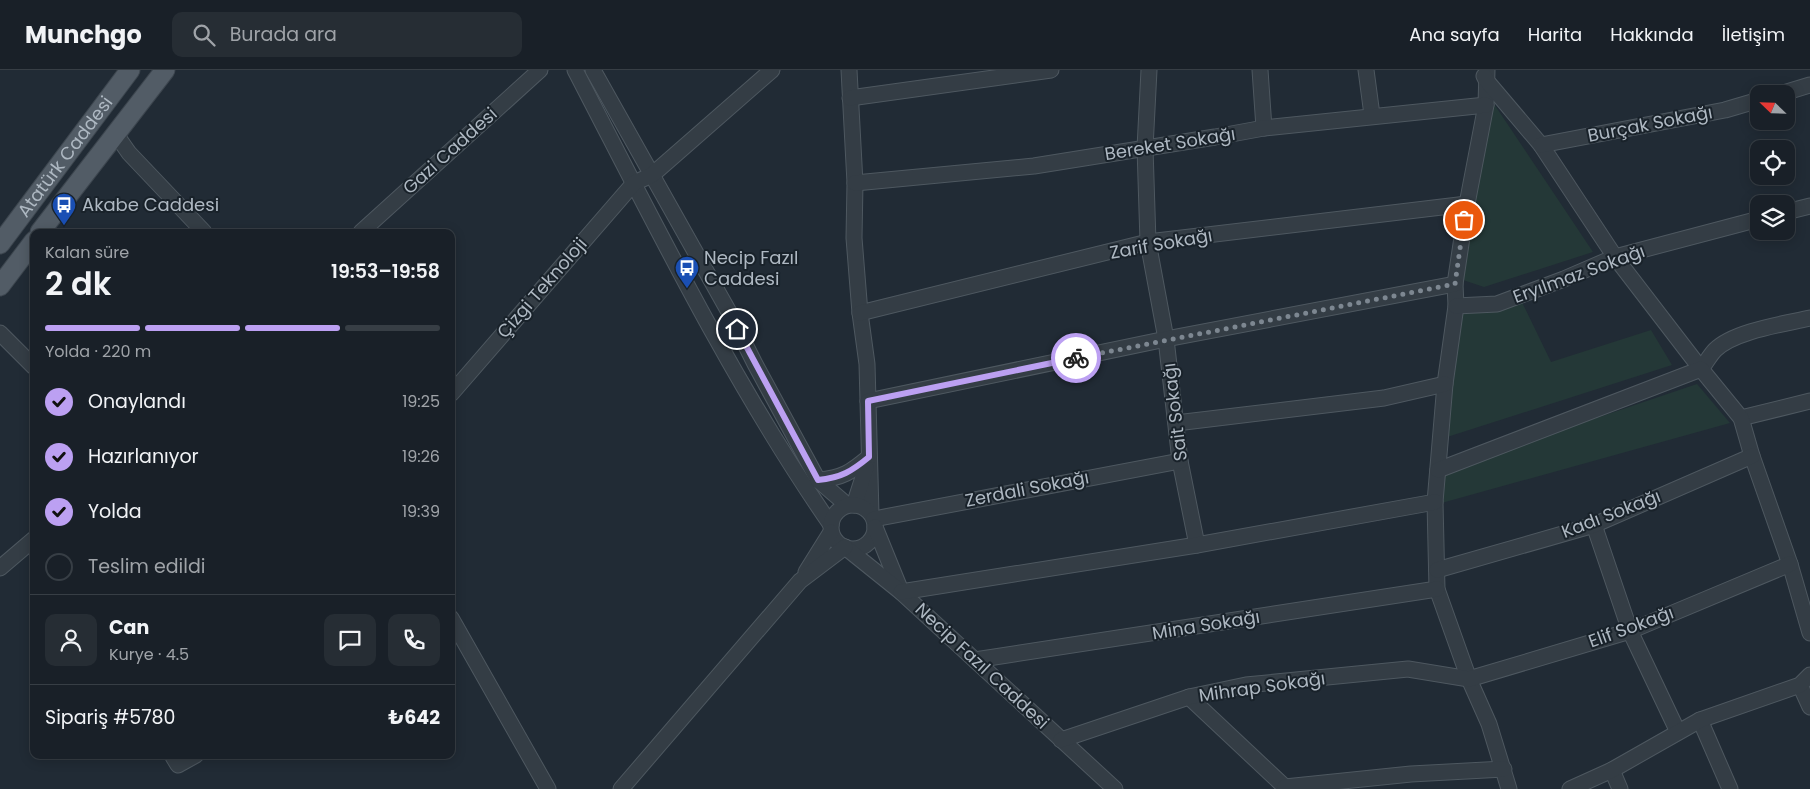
<!DOCTYPE html>
<html lang="tr">
<head>
<meta charset="utf-8">
<style>
	:root { --surface:#192028; --page:#262d34; --text:#f1f3f6; --muted:#9fa3a8; --line:#373e45; --accent:#bca0f2 }
	body { margin:0; font-family:Poppins,sans-serif; background:var(--page); color:var(--text); height:100vh; display:flex; flex-direction:column; font-size:19px; white-space:nowrap }
	* { box-sizing:border-box; margin:0 }
	p { font-size:16px; color:var(--muted) }
	.icon { flex:none; width:28px; height:28px; fill:none; stroke:currentColor; stroke-width:2; stroke-linecap:round; stroke-linejoin:round }
	.map { position:relative; flex:1; overflow:hidden }
	.panel { position:absolute; left:30px; top:159px; width:425px; height:530px; display:flex; flex-direction:column; background:var(--surface); border-radius:10px; box-shadow:0 2px 12px #0003,0 0 0 1px var(--line) }
	.panel>* { flex:none }
	.needle { width:32px; rotate:293deg }
	.tools { position:absolute; left:1750px; top:15px; display:grid; gap:10px }
	.tools a { display:grid; place-items:center; width:45px; height:45px; border-radius:10px; background:var(--surface); box-shadow:0 2px 12px #0003,0 0 0 1px var(--line); font-size:25px }
	.pin { position:absolute; display:grid; place-items:center; width:42px; height:42px; color:#fff; margin:-21px; border:2px solid #fff; border-radius:50%; box-shadow:0 1px 5px #0007 }
	.courier { position:absolute; display:grid; place-items:center; width:50px; height:50px; margin:-25px; border:4px solid #bca0f2; border-radius:50%; background:#fff; color:#222; box-shadow:0 1px 6px #0007 }
	.overview em { font-style:normal; font-weight:600 }
	.overview div { display:flex; flex-direction:column-reverse }
	.overview { display:flex; align-items:center; justify-content:space-between; height:85px; padding:0 15px }
	h1 { font-size:32px; font-weight:600; line-height:38px }
	.bar { display:grid; grid-template-columns:repeat(4,1fr); gap:8px 5px; align-content:center; height:60px; padding:0 15px }
	.bar i { height:6px; border-radius:4px; background:var(--line) }
	.bar .on { background:var(--accent) }
	.bar p { grid-column:span 4 }
	.line { display:flex; align-items:center; gap:12px; padding:0 15px; border-top:1px solid var(--line) }
	.line div { flex:1 }
	.round { display:grid; place-items:center; flex:none; width:52px; height:52px; border-radius:10px; background:var(--page) }
	ol { padding:0 15px; list-style:none }
	li { display:flex; align-items:center; gap:15px; height:55px }
	li p { margin-inline-start:auto }
	li .icon { padding:5px; border-radius:50%; background:var(--accent); color:#111; stroke-width:4 }
	li:last-child { color:var(--muted) }
	li i { width:28px; height:28px; border:2px solid var(--line); border-radius:50% }
	header { display:flex; align-items:center; gap:30px; box-sizing:border-box; height:70px; padding:0 25px; background:var(--surface); border-bottom:1px solid var(--line) }
	header strong { font-size:24px }
	nav { display:flex; gap:28px; margin-inline-start:auto; font-size:18px }
	.search { width:350px; height:45px; background:var(--page); display:flex; align-items:center; gap:12px; box-sizing:border-box; padding:0 18px; border-radius:10px; color:var(--muted); font-size:19px }
	.map>svg:first-child { display:block }
</style>
</head>
<body>
<header>
<strong>Munchgo</strong>
<div class="search"><svg class="icon" aria-label="search" viewBox="0 0 24 24"><circle cx="10" cy="10" r="6"/><path d="M15 15l6 6"/></svg>Burada ara</div>
<nav><a>Ana sayfa</a><a>Harita</a><a>Hakkında</a><a>İletişim</a></nav>
</header>
<div class="map">
<svg width="1810" height="719" viewBox="0 0 1810 719">
	<rect width="100%" height="100%" fill="#212b35"/>
	<g fill="#243837">
		<path d="M1492,31l101,151 -109,35 -24,-8z"/>
		<path d="M1519,226l32,66 100,-32 21,35 -228,73 14,-132z"/>
		<path d="M1697,314l33,39 -292,81 8,-35z"/>
	</g>
	<g fill="none" stroke-linecap="round" stroke-linejoin="round">
		<defs>
			<g id="minor">
				<path d="M575,0c80,154 157,312 256,455"/>
				<path d="M593,0l136,242 26,52 63,116 29,25"/>
				<path d="M849,0l6,113 -1,55 6,75 7,51 4,150"/>
				<path d="M1149,0l-4,78 3,94 18,97 14,122 17,84"/>
				<path d="M1260,0l4,58"/>
				<path d="M1366,0l6,45"/>
				<path d="M1487,0l-1,35 -19,99 -12,80 1,22 -11,78 -10,118 2,87 32,90 20,45 20,65"/>
				<path d="M1484,6l2,4 55,65 74,112 86,112c5,-6 9,-14 14,-19 19,-19 69,-26 95,-32"/>
				<path d="M1780,24l30,-9"/>
				<path d="M850,28l201,-28"/>
				<path d="M115,63l14,20 75,79"/>
				<path d="M1541,75l184,-35 34,-10"/>
				<path d="M855,113l179,-17 181,-29 49,-9 222,-23"/>
				<path d="M1786,142l24,-6"/>
				<path d="M361,162l179,-162"/>
				<path d="M1456,236l41,-2 67,-25 51,-22 144,-38"/>
				<path d="M860,243l288,-71 319,-38"/>
				<path d="M0,263l34,34"/>
				<path d="M451,324l183,-211 18,-8 120,-105"/>
				<path d="M868,331l298,-62 289,-55"/>
				<path d="M1741,348l69,-17"/>
				<path d="M1176,353l208,-25 61,-14"/>
				<path d="M1438,400l263,-101 40,49 11,38 38,108 20,69"/>
				<path d="M818,410c25,-2 33,-8 51,-23"/>
				<path d="M854,435l12,-37"/>
				<circle cx="853" cy="457" r="22"/>
				<path d="M874,449l306,-58"/>
				<path d="M1594,455l36,106 48,101"/>
				<path d="M875,457l26,64"/>
				<path d="M845,477l56,45 214,197"/>
				<path d="M0,498l34,-29"/>
				<path d="M1437,500l157,-45 158,-69"/>
				<path d="M806,502l25,-40"/>
				<path d="M901,522l296,-47 238,-43"/>
				<path d="M451,548l97,171"/>
				<path d="M975,590l462,-71"/>
				<path d="M1800,615l10,22"/>
				<path d="M1189,627l98,92"/>
				<path d="M1700,650l30,69"/>
				<path d="M1061,670l128,-43 57,-12 162,-16 61,10 161,-48 160,-67"/>
				<path d="M172,685l6,10 18,-10"/>
				<path d="M1612,700l8,19"/>
				<path d="M1285,717l126,-13 93,-5"/>
				<path d="M621,719l179,-208 45,-34"/>
				<path d="M1570,719l42,-19 88,-50 100,-35 10,-10"/>
			</g>
			<g id="major">
				<path d="M40,162l125,-162"/>
				<path id="s1" d="M0,174l130,-174"/>
				<path d="M0,216l34,-45"/>
			</g>
		</defs>
		<use href="#minor" stroke="#4e5860" stroke-width="17"/>
		<use href="#major" stroke="#3d464f" stroke-width="21"/>
		<use href="#minor" stroke="#343d45" stroke-width="15"/>
		<use href="#major" stroke="#525c66" stroke-width="19"/>
	</g>
	<g fill="none" stroke-linecap="round" stroke-linejoin="round">
		<path stroke="#7d8791" stroke-width="5" stroke-dasharray="0 9" d="M1076,288l379,-74 9,-64"/>
		<path stroke="#bca0f2" stroke-width="6" d="M737,259l81,151c23,-2 34,-9 51,-23l-1,-56 208,-43"/>
	</g>
	<defs>
		<symbol id="bus-pin" viewBox="-11 -11 22 30"><path d="M0 17L-7.5 6A9.5 9.5 0 1 1 7.5 6Z" fill="#1a4fb4" stroke="#19222a"/><path d="M-5-6H5V4H4V6H2V4H-2V6H-4V4H-5ZM-3.5-4V0h7V-4ZM-3.5 1.2v1.5H-2V1.2ZM2 1.2v1.5H3.5V1.2Z" fill="#fff"/></symbol>
	</defs>
	<g fill-rule="evenodd">
		<use href="#bus-pin" x="50" y="121" width="28" height="38"/>
		<use href="#bus-pin" x="673" y="184" width="28" height="38"/>
	</g>
	<g text-anchor="middle" stroke-width="4" stroke-linejoin="round" paint-order="stroke">
		<g font-size="18" fill="#aeb8c2" stroke="#19222a">
			<text transform="translate(1650 54) rotate(-11)" y="6">Burçak Sokağı</text>
			<text transform="translate(1170 74) rotate(-9)" y="6">Bereket Sokağı</text>
			<text transform="translate(450 81) rotate(-42)" y="6">Gazi Caddesi</text>
			<text dy="6" stroke="none"><textPath href="#s1" startOffset="109">Atatürk Caddesi</textPath></text>
			<text transform="translate(1161 174) rotate(-10)" y="6">Zarif Sokağı</text>
			<text transform="translate(1579 204) rotate(-20)" y="6">Eryılmaz Sokağı</text>
			<text transform="translate(542 218) rotate(-49)" y="6">Çizgi Teknoloji</text>
			<text transform="translate(1175 342) rotate(-97)" y="6">Sait Sokağı</text>
			<text transform="translate(1027 419) rotate(-11)" y="6">Zerdali Sokağı</text>
			<text transform="translate(1611 444) rotate(-21)" y="6">Kadı Sokağı</text>
			<text transform="translate(1206 555) rotate(-9)" y="6">Mina Sokağı</text>
			<text transform="translate(1631 557) rotate(-20)" y="6">Elif Sokağı</text>
			<text transform="translate(982 596) rotate(43)" y="6">Necip Fazıl Caddesi</text>
			<text transform="translate(1262 617) rotate(-8)" y="6">Mihrap Sokağı</text>
		</g>
		<g font-size="18" fill="#aeb8c2" stroke="#19222a" text-anchor="start">
			<text x="82" y="141">Akabe Caddesi</text>
			<text x="704" y="194">Necip Fazıl<tspan x="704" dy="21">Caddesi</tspan></text>
		</g>
	</g>
</svg>
<div class="tools">
<a><svg class="needle" viewBox="-14 -14 28 28"><path d="M0-13l5 13h-10z" fill="#e53935"/><path d="M0 13l5-13h-10z" fill="#9fa3a8"/></svg></a>
<a><svg class="icon" aria-label="locate" viewBox="0 0 24 24"><circle cx="12" cy="12" r="6"/><path d="M12 2v4M12 18v4M2 12h4M18 12h4"/></svg></a>
<a><svg class="icon" aria-label="layers" viewBox="0 0 24 24"><path d="M12 4l9 5-9 5-9-5zM3 14l9 5 9-5"/></svg></a>
</div>
<div class="pin" style="left:1464px;top:150px;background:#ea580c"><svg class="icon" aria-label="bag" viewBox="0 0 24 24"><path d="M5 8h14l-1 12H6zM9 8a3 3 0 0 1 6 0"/></svg></div>
<div class="pin" style="left:737px;top:259px;background:#1f2937"><svg class="icon" aria-label="home" viewBox="0 0 24 24"><path d="M3 11l9-7 9 7M6 9v11h12V9"/></svg></div>
<div class="courier" style="left:1076px;top:288px"><svg class="icon" aria-label="bike" viewBox="0 0 24 24"><circle cx="6" cy="16" r="4"/><circle cx="18" cy="16" r="4"/><path d="M6 16l4-8h5l3 8M10 8l3 8H6M13 5h3"/></svg></div>
<section class="panel">
<div class="overview"><div><h1>2 dk</h1><p>Kalan süre</p></div><em>19:53–19:58</em></div>
<div class="bar"><i class="on"></i><i class="on"></i><i class="on"></i><i></i><p>Yolda · 220 m</p></div>
<ol>
<li><svg class="icon" aria-label="check" viewBox="0 0 24 24"><path d="M5 12l5 5 9-10"/></svg>Onaylandı<p>19:25</p></li>
<li><svg class="icon" aria-label="check" viewBox="0 0 24 24"><path d="M5 12l5 5 9-10"/></svg>Hazırlanıyor<p>19:26</p></li>
<li><svg class="icon" aria-label="check" viewBox="0 0 24 24"><path d="M5 12l5 5 9-10"/></svg>Yolda<p>19:39</p></li>
<li><i></i>Teslim edildi</li>
</ol>
<div class="line" style="height:90px"><a class="round"><svg class="icon" aria-label="person" viewBox="0 0 24 24"><circle cx="12" cy="8" r="4"/><path d="M4 21q1-7 8-7t8 7"/></svg></a><div><b>Can</b><p>Kurye · 4.5</p></div><a class="round"><svg class="icon" aria-label="chat" viewBox="0 0 24 24"><path d="M4 5h16v11H9l-5 4z"/></svg></a><a class="round"><svg class="icon" aria-label="phone" viewBox="0 0 24 24"><path d="M5 4h4l2 5-3 2q2 4 5 5l2-3 5 2v4C11 20 4 13 5 4z"/></svg></a></div>
<div class="line" style="height:65px"><div>Sipariş #5780</div><b>₺642</b></div>
</section>
</div>
</body>
</html>
